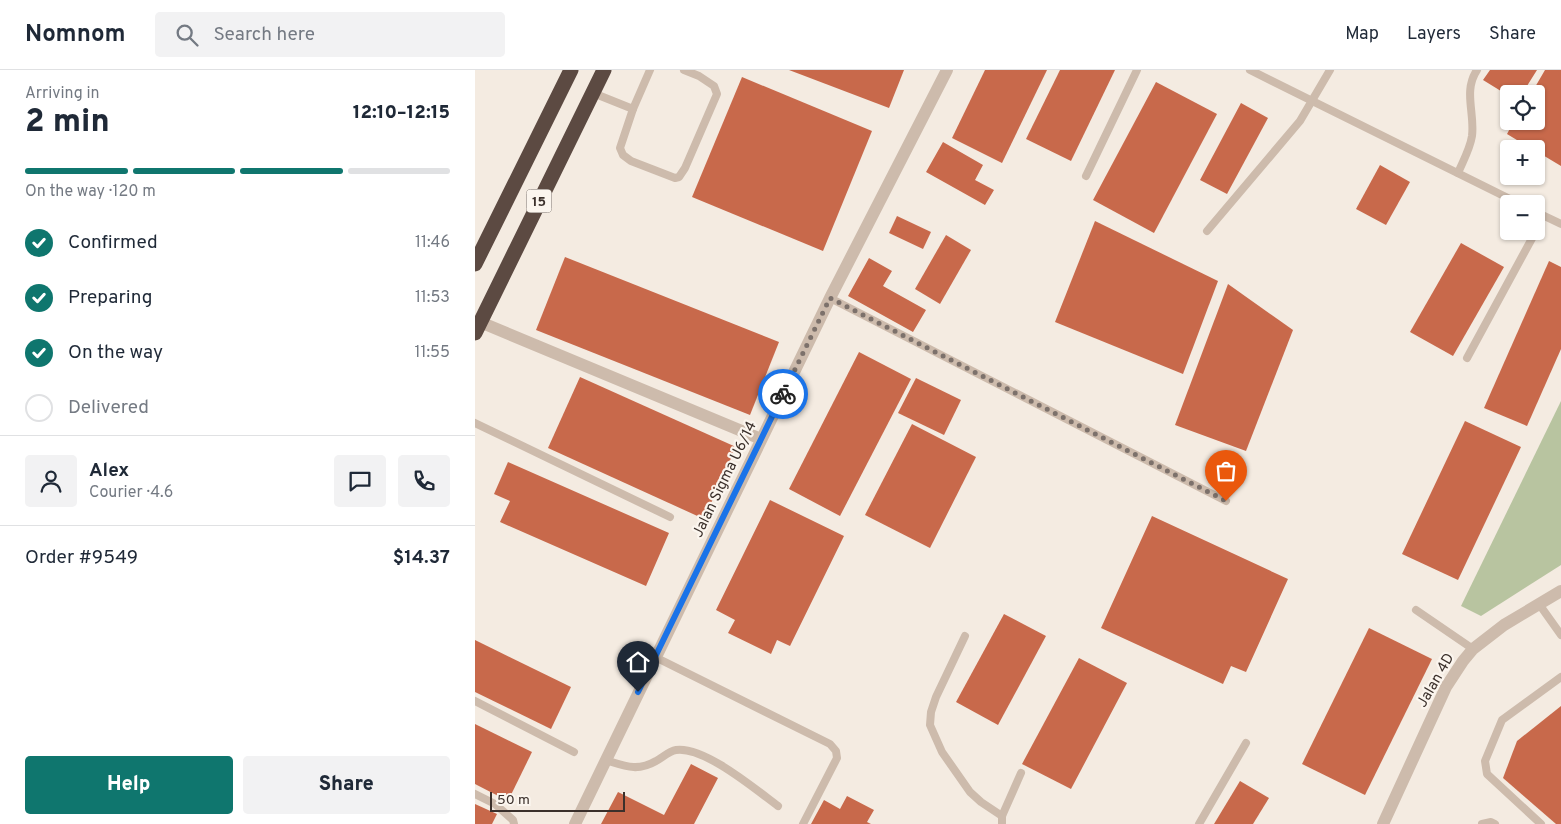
<!DOCTYPE html>
<html lang="en">
<head>
<meta charset="utf-8">
<style>
	:root { --surface:#fff; --page:#f2f2f3; --text:#1f2937; --muted:#747a83; --line:#e0e1e3; --accent:#0f766e }
	body { margin:0; font-family:Overpass,sans-serif; background:var(--page); color:var(--text); height:100vh; display:flex; flex-direction:column; font-size:19px; white-space:nowrap }
	* { box-sizing:border-box; margin:0 }
	p { font-size:16px; color:var(--muted) }
	.icon { flex:none; width:28px; height:28px; fill:none; stroke:currentColor; stroke-width:2; stroke-linecap:round; stroke-linejoin:round }
	.map { position:relative; flex:1; overflow:hidden }
	.drawer { display:flex; flex-direction:column; background:var(--surface); width:475px }
	.drawer>* { flex:none }
	.buttons { position:absolute; left:1025px; top:15px; display:grid; gap:10px }
	.buttons a { display:grid; place-items:center; width:45px; height:45px; border-radius:5px; background:var(--surface); box-shadow:0 1px 4px #0004; font-size:25px }
	.scale { position:absolute; left:15px; bottom:12px; width:135px; box-sizing:border-box; padding-left:5px; border:2px solid #3b302b; border-top:0; font-size:14px; line-height:18px; white-space:nowrap; color:#3b302b; -webkit-text-stroke:4px #fbf5ee; paint-order:stroke }
	.pin { position:absolute; display:grid; place-items:center; width:42px; height:42px; color:#fff; margin:-51px -21px; border-radius:50% 50% 50% 0; rotate:-45deg; box-shadow:0 0 5px #0007 }
	.pin .icon { rotate:45deg }
	.courier { position:absolute; display:grid; place-items:center; width:50px; height:50px; margin:-25px; border:4px solid #1a73e8; border-radius:50%; background:#fff; color:#222; box-shadow:0 1px 6px #0007 }
	.headline em { font-style:normal; font-weight:800 }
	.headline div { display:flex; flex-direction:column-reverse }
	.headline { display:flex; align-items:center; justify-content:space-between; height:85px; padding:0 25px }
	h1 { font-size:32px; font-weight:800; line-height:38px }
	.bar { display:grid; grid-template-columns:repeat(4,1fr); gap:8px 5px; align-content:center; height:60px; padding:0 25px }
	.bar i { height:6px; border-radius:4px; background:var(--line) }
	.bar .selected { background:var(--accent) }
	.bar p { grid-column:span 4 }
	.line { display:flex; align-items:center; gap:12px; padding:0 25px; border-top:1px solid var(--line) }
	.line div { flex:1 }
	.round { display:grid; place-items:center; flex:none; width:52px; height:52px; border-radius:5px; background:var(--page) }
	ol { padding:0 25px; list-style:none }
	li { display:flex; align-items:center; gap:15px; height:55px }
	li p { margin-inline-start:auto }
	li .icon { padding:5px; border-radius:50%; background:var(--accent); color:#fff; stroke-width:4 }
	li:last-child { color:var(--muted) }
	li i { width:28px; height:28px; border:2px solid var(--line); border-radius:50% }
	.cta { display:flex; gap:10px; margin-top:auto; padding:10px 25px }
	.cta a { flex:1; height:58px; border-radius:5px; background:var(--accent); color:#fff; font-size:20px; font-weight:800; line-height:58px; text-align:center }
	.cta a+a { background:var(--page); color:var(--text) }
	header { display:flex; align-items:center; gap:30px; box-sizing:border-box; height:70px; padding:0 25px; background:var(--surface); border-bottom:1px solid var(--line) }
	header strong { font-size:24px }
	nav { display:flex; gap:28px; margin-inline-start:auto; font-size:18px }
	.search { width:350px; height:45px; background:var(--page); display:flex; align-items:center; gap:12px; box-sizing:border-box; padding:0 18px; border-radius:5px; color:var(--muted); font-size:19px }
	main { display:flex; flex:1; min-height:0 }
	.map>svg:first-child { display:block }
</style>
</head>
<body>
<header>
<strong>Nomnom</strong>
<div class="search"><svg class="icon" aria-label="search" viewBox="0 0 24 24"><circle cx="10" cy="10" r="6"/><path d="M15 15l6 6"/></svg>Search here</div>
<nav><a>Map</a><a>Layers</a><a>Share</a></nav>
</header>
<main>
<section class="drawer">
<div class="headline"><div><h1>2 min</h1><p>Arriving in</p></div><em>12:10–12:15</em></div>
<div class="bar"><i class="selected"></i><i class="selected"></i><i class="selected"></i><i></i><p>On the way · 120 m</p></div>
<ol>
<li><svg class="icon" aria-label="check" viewBox="0 0 24 24"><path d="M5 12l5 5 9-10"/></svg>Confirmed<p>11:46</p></li>
<li><svg class="icon" aria-label="check" viewBox="0 0 24 24"><path d="M5 12l5 5 9-10"/></svg>Preparing<p>11:53</p></li>
<li><svg class="icon" aria-label="check" viewBox="0 0 24 24"><path d="M5 12l5 5 9-10"/></svg>On the way<p>11:55</p></li>
<li><i></i>Delivered</li>
</ol>
<div class="line" style="height:90px"><a class="round"><svg class="icon" aria-label="person" viewBox="0 0 24 24"><circle cx="12" cy="8" r="4"/><path d="M4 21q1-7 8-7t8 7"/></svg></a><div><b>Alex</b><p>Courier · 4.6</p></div><a class="round"><svg class="icon" aria-label="chat" viewBox="0 0 24 24"><path d="M4 5h16v11H9l-5 4z"/></svg></a><a class="round"><svg class="icon" aria-label="phone" viewBox="0 0 24 24"><path d="M5 4h4l2 5-3 2q2 4 5 5l2-3 5 2v4C11 20 4 13 5 4z"/></svg></a></div>
<div class="line" style="height:65px"><div>Order #9549</div><b>$14.37</b></div>
<div class="cta"><a>Help</a><a>Share</a></div>
</section>
<div class="map">
<svg width="1086" height="754" viewBox="0 0 1086 754">
	<rect width="100%" height="100%" fill="#f4ebe1"/>
	<path fill="#b8c4a0" d="M1086,331v164l-80,51 -20,-10z"/>
	<g fill="#c8694b">
		<path d="M314,0h115l-15,38z"/>
		<path d="M510,0h62l-45,93 -50,-25z"/>
		<path d="M585,0h55l-44,91 -45,-22z"/>
		<path d="M1015,0h47l-15,24h-13v2l-26,-16z"/>
		<path d="M1070,0h16v96l-25,-15v-2h-4l-25,-15 7,-13h22v-27h-5z"/>
		<path d="M267,7l130,54 -49,120 -131,-54z"/>
		<path d="M681,12l61,32 -63,119 -61,-33z"/>
		<path d="M766,33l27,15 -41,76 -27,-14z"/>
		<path d="M468,72l40,23 -8,15 19,10 -9,15 -59,-33z"/>
		<path d="M905,95l30,17 -24,43 -30,-16z"/>
		<path d="M422,146l34,16 -8,17 -34,-16z"/>
		<path d="M620,151l123,60 -35,93 -128,-52z"/>
		<path d="M471,165l25,15 -31,54 -25,-15z"/>
		<path d="M986,173l43,24 -51,89 -43,-24z"/>
		<path d="M90,187l214,85 -29,73 -214,-85z"/>
		<path d="M394,188l23,13 -9,15 43,24 -13,22 -65,-36z"/>
		<path d="M1074,191l12,6v82l-34,77 -43,-18z"/>
		<path d="M753,214l65,46 -47,121 -71,-26z"/>
		<path d="M384,282l52,27 -71,137 -51,-27z"/>
		<path d="M105,307l156,70 -32,72 -156,-71z"/>
		<path d="M441,308l45,22 -17,35 -46,-22z"/>
		<path d="M990,351l56,26 -63,133 -56,-26z"/>
		<path d="M437,354l64,33 -46,91 -65,-33z"/>
		<path d="M33,392l161,71 -23,53 -146,-64 10,-21 -16,-7z"/>
		<path d="M295,430l74,36 -54,110 -13,-6 -6,14 -43,-21 7,-13 -19,-10z"/>
		<path d="M677,446l136,63 -42,93 -15,-6 -8,18 -122,-56z"/>
		<path d="M529,544l42,22 -48,89 -42,-23z"/>
		<path d="M894,558l63,31 -67,136 -63,-31z"/>
		<path d="M0,570l96,47 -20,42 -76,-37z"/>
		<path d="M604,588l48,25 -56,106 -49,-25z"/>
		<path d="M1086,636v118h-5l-53,-46 14,-37z"/>
		<path d="M0,654l57,28 -24,49 -33,-17z"/>
		<path d="M216,694l27,14 -24,46h-93l17,-32 46,23z"/>
		<path d="M765,711l29,17 -16,26h-39z"/>
		<path d="M372,726l27,14 -7,12 4,2h-60l13,-24 16,9z"/>
		<path d="M0,734l22,10 -5,10h-17z"/>
	</g>
	<g fill="none" stroke-linecap="round" stroke-linejoin="round">
		<g stroke="#cdbbac" stroke-width="8">
			<path d="M175,0l-17,39 -13,39 3,7 8,6 44,17 4,-1 6,-9 32,-74 -3,-8 -15,-10 -15,-6"/>
			<path d="M775,0l270,134"/>
			<path d="M118,23l40,16"/>
			<path d="M983,103c5,-12 12,-24 14,-37 3,-23 -9,-45 5,-66"/>
			<path d="M611,106l51,-106"/>
			<path d="M1061,142l25,12"/>
			<path d="M732,161l93,-110 30,-51"/>
			<path d="M355,228l396,203"/>
			<path d="M992,288l69,-127"/>
			<path d="M0,353l195,94"/>
			<path d="M1064,534l22,31"/>
			<path d="M941,540l57,39"/>
			<path d="M490,566l-29,61 -5,15 -1,13 12,27 28,40 11,10 21,14"/>
			<path d="M180,587l175,87 6,7 1,7 -34,66"/>
			<path d="M0,631l99,51"/>
			<path d="M130,690c20,6 32,12 51,1 6,-3 13,-10 20,-11 28,-4 79,39 102,56"/>
			<path d="M0,724l20,10 18,16 1,4"/>
			<path d="M527,754v-8l19,-43"/>
			<path d="M724,754l47,-81"/>
			<path d="M1007,754l9,-2 4,2"/>
			<path d="M1066,754l-54,-50 -2,-13 17,-41 59,-43"/>
		</g>
		<g stroke="#cdbbac" stroke-width="12">
			<path d="M5,252l281,117"/>
			<path d="M100,754l255,-526 117,-228"/>
			<path d="M908,754l63,-137 17,-26 10,-12 31,-24 57,-34"/>
		</g>
		<g stroke="#5c4a42" stroke-width="15">
			<path d="M0,194l96,-194"/>
			<path d="M0,263l129,-263"/>
		</g>
	</g>
	<g fill="none" stroke-linecap="round" stroke-linejoin="round">
		<path stroke="#7c716b" stroke-width="5" stroke-dasharray="0 9" d="M308,324l47,-96 396,203"/>
		<path stroke="#1a73e8" stroke-width="6" d="M163,622l145,-298"/>
	</g>
	<g text-anchor="middle" stroke-width="4.5" stroke-linejoin="round" paint-order="stroke">
		<rect fill="#fbf5ee" stroke="#756b66" stroke-width="1" x="51.5" y="119.5" width="25" height="23" rx="4"/>
		<g font-size="14" font-weight="bold" fill="#3b302b">
			<text x="64" y="136">15</text>
		</g>
		<g font-size="15" fill="#3b302b" stroke="#fbf5ee">
			<text transform="translate(249 409) rotate(-64)" y="5">Jalan Sigma U6/14</text>
			<text transform="translate(960 610) rotate(-60)" y="5">Jalan 4D</text>
		</g>
	</g>
</svg>
<div class="buttons">
<a><svg class="icon" aria-label="locate" viewBox="0 0 24 24"><circle cx="12" cy="12" r="6"/><path d="M12 2v4M12 18v4M2 12h4M18 12h4"/></svg></a>
<a>+</a>
<a>−</a>
</div>
<div class="scale">50 m</div>
<div class="pin" style="left:751px;top:431px;background:#ea580c"><svg class="icon" aria-label="bag" viewBox="0 0 24 24"><path d="M5 8h14l-1 12H6zM9 8a3 3 0 0 1 6 0"/></svg></div>
<div class="pin" style="left:163px;top:622px;background:#1f2937"><svg class="icon" aria-label="home" viewBox="0 0 24 24"><path d="M3 11l9-7 9 7M6 9v11h12V9"/></svg></div>
<div class="courier" style="left:308px;top:324px"><svg class="icon" aria-label="bike" viewBox="0 0 24 24"><circle cx="6" cy="16" r="4"/><circle cx="18" cy="16" r="4"/><path d="M6 16l4-8h5l3 8M10 8l3 8H6M13 5h3"/></svg></div>
</div>
</main>
</body>
</html>
